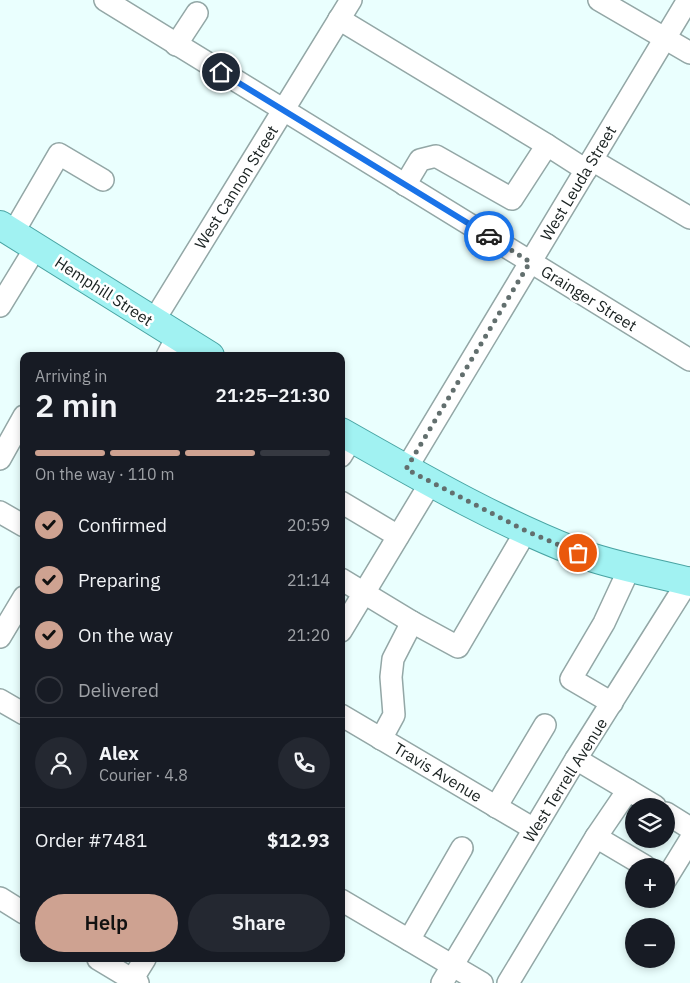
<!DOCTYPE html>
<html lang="en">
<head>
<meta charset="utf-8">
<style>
	:root { --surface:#171b24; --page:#242831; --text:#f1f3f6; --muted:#9ea1a6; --line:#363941; --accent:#cea291 }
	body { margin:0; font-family:"IBM Plex Sans",sans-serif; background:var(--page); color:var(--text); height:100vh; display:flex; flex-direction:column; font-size:19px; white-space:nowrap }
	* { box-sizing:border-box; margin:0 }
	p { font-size:16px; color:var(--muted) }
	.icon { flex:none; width:28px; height:28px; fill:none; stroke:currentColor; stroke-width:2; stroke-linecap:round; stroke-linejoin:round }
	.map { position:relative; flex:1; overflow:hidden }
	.drawer { position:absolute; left:20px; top:352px; width:325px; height:610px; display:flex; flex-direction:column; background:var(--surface); border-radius:10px; box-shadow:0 2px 8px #0003 }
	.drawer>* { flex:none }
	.tools { position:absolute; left:625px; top:798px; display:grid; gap:10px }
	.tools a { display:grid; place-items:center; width:50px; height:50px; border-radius:50%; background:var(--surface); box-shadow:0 2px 8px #0003; font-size:25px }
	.pin { position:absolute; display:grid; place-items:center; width:42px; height:42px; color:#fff; margin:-21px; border:2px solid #fff; border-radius:50%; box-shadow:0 1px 5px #0007 }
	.courier { position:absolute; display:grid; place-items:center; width:50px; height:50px; margin:-25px; border:4px solid #1a73e8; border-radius:50%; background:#fff; color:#222; box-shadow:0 1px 6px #0007 }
	.summary em { font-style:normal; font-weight:600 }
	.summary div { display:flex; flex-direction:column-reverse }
	.summary { display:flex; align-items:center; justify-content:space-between; height:85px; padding:0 15px }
	h1 { font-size:32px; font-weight:600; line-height:38px }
	.bar { display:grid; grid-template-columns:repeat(4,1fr); gap:8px 5px; align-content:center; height:60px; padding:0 15px }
	.bar i { height:6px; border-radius:4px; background:var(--line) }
	.bar .current { background:var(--accent) }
	.bar p { grid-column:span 4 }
	.line { display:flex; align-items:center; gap:12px; padding:0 15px; border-top:1px solid var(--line) }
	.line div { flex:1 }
	.round { display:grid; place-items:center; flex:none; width:52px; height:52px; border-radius:26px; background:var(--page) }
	ol { padding:0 15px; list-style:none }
	li { display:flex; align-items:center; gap:15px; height:55px }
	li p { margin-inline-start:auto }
	li .icon { padding:5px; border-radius:50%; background:var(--accent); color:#111; stroke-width:4 }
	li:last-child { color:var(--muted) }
	li i { width:28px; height:28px; border:2px solid var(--line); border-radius:50% }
	.action { display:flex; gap:10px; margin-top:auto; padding:10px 15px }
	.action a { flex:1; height:58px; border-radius:30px; background:var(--accent); color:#111; font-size:20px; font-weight:600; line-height:58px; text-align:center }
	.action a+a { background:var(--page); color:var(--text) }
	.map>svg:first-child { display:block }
</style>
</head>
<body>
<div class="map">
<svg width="690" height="983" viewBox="0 0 690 983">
	<rect width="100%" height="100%" fill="#eafffe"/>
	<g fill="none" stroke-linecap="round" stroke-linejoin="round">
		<defs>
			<g id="minor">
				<path d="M105,0l585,360"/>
				<path d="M599,0l91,53"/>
				<path d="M339,19l208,126"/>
				<path d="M176,45l21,-32"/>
				<path d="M592,160l98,58"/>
				<path d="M405,185l15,-25 16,-4 76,43 35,-54 39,25"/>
				<path d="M13,233l46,-79 44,26"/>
				<path d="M0,306l36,-59"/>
				<path d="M153,322l198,-322"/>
				<path d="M167,356l10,-19"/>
				<path d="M341,456l11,-18"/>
				<path d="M0,459l24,-43"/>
				<path d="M406,469l282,-469"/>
				<path d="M341,502l57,34"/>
				<path d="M0,512l24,14"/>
				<path d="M341,579l71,43 -19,37 -2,18 3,38 -13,24"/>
				<path d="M412,622l46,25 68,-116"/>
				<path d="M341,631l90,-149"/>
				<path d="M0,637l24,-40"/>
				<path d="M0,700l24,14"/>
				<path d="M612,703l-41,-24 33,-56 26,-56"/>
				<path d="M341,715l193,114"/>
				<path d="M576,759l79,47"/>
				<path d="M496,807l49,-82"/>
				<path d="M666,813l24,15"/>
				<path d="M596,837l32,-47"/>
				<path d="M666,879l24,-39"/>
				<path d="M0,898l24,15"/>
				<path d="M341,900l141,83"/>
				<path d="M409,940l53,-92"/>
				<path d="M98,959l40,24"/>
				<path d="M130,983l15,-24"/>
				<path d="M442,983l134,-224 114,-181"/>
				<path d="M508,983l88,-146 49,29"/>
			</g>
			<g id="major">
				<path d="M0,225l210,131"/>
				<path d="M341,432c76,43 153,88 235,120 36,14 76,20 114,30"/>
			</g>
		</defs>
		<use href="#minor" stroke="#93a7a6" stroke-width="24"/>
		<use href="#major" stroke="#49a4a3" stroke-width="30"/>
		<use href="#minor" stroke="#fff" stroke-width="21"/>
		<use href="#major" stroke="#a1f2f2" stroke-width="28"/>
	</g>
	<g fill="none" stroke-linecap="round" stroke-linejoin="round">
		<path stroke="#626f6e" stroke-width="5" stroke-dasharray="0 9" d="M489,236l41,26 -124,207 120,62 52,22"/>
		<path stroke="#1a73e8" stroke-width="6" d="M221,72l268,164"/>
	</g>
	<g text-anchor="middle" stroke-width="5" stroke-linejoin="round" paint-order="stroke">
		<g font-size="16" fill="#192120" stroke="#fff">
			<text transform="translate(578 183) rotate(-59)" y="6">West Leuda Street</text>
			<text transform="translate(236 187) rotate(-58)" y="6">West Cannon Street</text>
			<text transform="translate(104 291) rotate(33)" y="6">Hemphill Street</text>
			<text transform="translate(589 298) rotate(32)" y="6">Grainger Street</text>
			<text transform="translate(438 772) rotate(31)" y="6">Travis Avenue</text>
			<text transform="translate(565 780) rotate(-58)" y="6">West Terrell Avenue</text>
		</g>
	</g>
</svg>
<div class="tools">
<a><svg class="icon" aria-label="layers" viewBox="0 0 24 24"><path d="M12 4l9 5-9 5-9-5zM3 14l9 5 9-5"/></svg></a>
<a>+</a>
<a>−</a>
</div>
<div class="pin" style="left:578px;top:553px;background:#ea580c"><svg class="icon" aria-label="bag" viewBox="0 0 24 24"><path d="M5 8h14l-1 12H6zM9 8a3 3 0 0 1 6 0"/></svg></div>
<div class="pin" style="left:221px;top:72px;background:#1f2937"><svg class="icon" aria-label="home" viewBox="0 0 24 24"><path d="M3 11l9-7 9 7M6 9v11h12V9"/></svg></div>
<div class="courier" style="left:489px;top:236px"><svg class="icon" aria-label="car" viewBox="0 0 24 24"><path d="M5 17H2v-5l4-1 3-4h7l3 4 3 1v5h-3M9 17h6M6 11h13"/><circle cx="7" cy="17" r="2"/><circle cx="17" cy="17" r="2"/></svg></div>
<section class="drawer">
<div class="summary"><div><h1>2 min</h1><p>Arriving in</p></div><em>21:25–21:30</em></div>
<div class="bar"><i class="current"></i><i class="current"></i><i class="current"></i><i></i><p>On the way · 110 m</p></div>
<ol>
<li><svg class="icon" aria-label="check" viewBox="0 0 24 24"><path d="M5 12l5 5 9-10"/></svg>Confirmed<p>20:59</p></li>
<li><svg class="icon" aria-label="check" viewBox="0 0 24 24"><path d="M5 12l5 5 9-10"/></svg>Preparing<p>21:14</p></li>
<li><svg class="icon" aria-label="check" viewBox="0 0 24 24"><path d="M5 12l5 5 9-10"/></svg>On the way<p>21:20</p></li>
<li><i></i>Delivered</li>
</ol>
<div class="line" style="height:90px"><a class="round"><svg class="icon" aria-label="person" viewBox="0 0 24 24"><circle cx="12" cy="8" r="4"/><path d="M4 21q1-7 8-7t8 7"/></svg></a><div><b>Alex</b><p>Courier · 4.8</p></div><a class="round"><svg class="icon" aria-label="phone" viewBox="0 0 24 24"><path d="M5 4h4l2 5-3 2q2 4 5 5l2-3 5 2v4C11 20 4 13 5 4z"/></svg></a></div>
<div class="line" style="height:65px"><div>Order #7481</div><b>$12.93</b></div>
<div class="action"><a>Help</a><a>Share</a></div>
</section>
</div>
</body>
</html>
